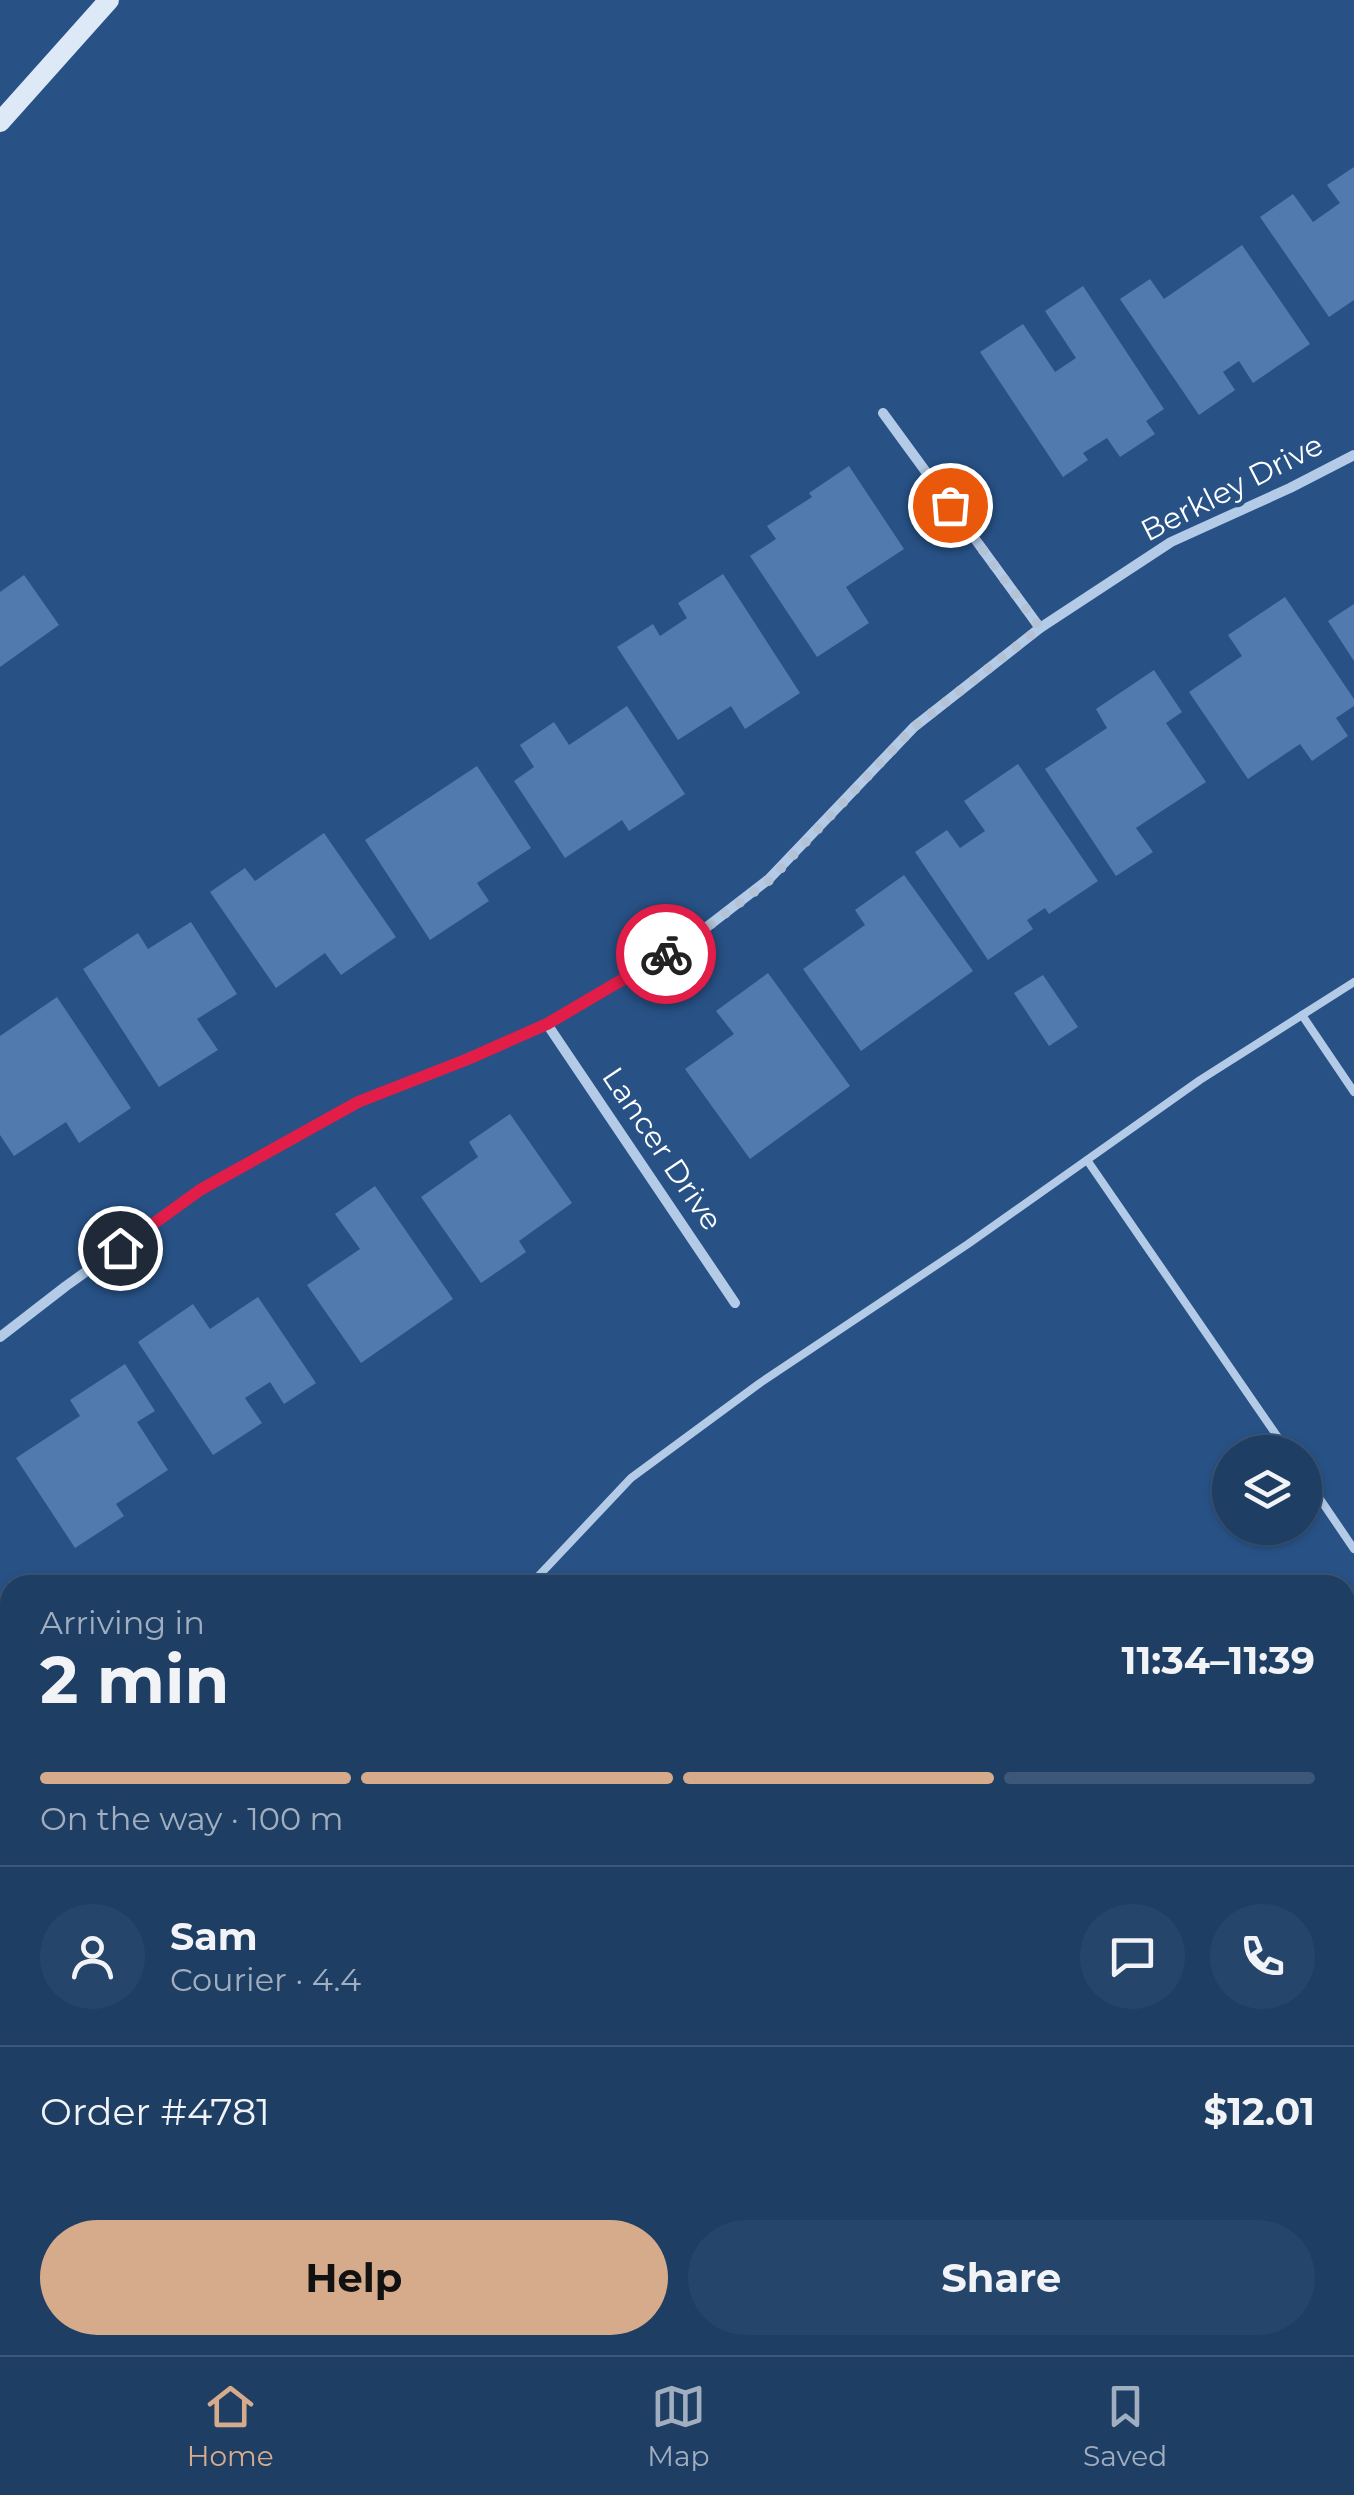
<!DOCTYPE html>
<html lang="en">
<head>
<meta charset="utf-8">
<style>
	:root { --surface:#1e3e64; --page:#26456a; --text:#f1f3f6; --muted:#a1aebf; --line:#3c5778; --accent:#d6ab8b }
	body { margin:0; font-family:Montserrat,sans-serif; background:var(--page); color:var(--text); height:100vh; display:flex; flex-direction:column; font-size:38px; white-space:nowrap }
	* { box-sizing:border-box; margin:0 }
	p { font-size:32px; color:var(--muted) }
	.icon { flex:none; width:55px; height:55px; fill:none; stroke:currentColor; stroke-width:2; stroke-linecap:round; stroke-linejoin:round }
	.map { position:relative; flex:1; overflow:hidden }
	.side { position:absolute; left:0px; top:1575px; width:1355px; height:780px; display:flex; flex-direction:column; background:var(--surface); border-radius:30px 30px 0 0; box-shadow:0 2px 8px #0004,0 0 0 2px var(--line) }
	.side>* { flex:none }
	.fabs { position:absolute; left:1212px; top:1435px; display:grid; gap:20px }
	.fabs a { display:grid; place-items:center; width:110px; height:110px; border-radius:50%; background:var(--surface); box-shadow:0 2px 8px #0004,0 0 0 2px var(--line); font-size:50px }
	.pin { position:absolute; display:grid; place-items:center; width:85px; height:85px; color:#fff; margin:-42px; border:5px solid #fff; border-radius:50%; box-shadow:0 2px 10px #0007 }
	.courier { position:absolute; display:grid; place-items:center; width:100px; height:100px; margin:-50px; border:8px solid #e11d48; border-radius:50%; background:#fff; color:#222; box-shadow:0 2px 12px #0007 }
	.overview em { font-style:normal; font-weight:700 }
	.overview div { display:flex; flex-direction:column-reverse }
	.overview { display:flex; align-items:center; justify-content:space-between; height:170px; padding:0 40px }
	h1 { font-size:65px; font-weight:700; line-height:75px }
	.bar { display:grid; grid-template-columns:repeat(4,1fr); gap:15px 10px; align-content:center; height:120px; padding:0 40px }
	.bar i { height:12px; border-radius:8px; background:var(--line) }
	.bar .active { background:var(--accent) }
	.bar p { grid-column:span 4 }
	.line { display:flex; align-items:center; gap:25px; padding:0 40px; border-top:2px solid var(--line) }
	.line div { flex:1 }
	.round { display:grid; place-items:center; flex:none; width:105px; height:105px; border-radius:52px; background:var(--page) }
	.cta { display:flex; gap:20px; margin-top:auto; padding:20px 40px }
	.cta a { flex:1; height:115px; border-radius:60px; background:var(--accent); color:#111; font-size:40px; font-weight:700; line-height:115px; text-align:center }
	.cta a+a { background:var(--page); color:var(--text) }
	.tab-bar { display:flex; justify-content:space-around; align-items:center; height:140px; border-top:2px solid var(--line); background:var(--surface); font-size:28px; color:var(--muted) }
	.tab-bar a { display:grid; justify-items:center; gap:5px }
	.tab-bar .active { color:var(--accent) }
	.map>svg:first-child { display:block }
</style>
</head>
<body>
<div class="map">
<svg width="1354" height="2355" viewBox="0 0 1354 2355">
	<rect width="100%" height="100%" fill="#285286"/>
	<g fill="#517bae">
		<path d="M1354,167v133l-25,17 -69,-100 33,-23 20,28 27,-19 -13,-18z"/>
		<path d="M1242,245l68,99 -57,39 -14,-22 -16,11 12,18 -36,25 -79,-116 30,-20 14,20z"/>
		<path d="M1083,286l81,123 -18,12 9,13 -35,23 -13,-19 -24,15 5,7 -25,17 -83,-125 43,-28 32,48 21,-14 -31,-47z"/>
		<path d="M849,466l55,83 -58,38 23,36 -52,34 -67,-101 26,-17 -9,-13 45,-29 -3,-4z"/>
		<path d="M723,574l77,119 -55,36 -14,-23 -53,34 -61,-93 36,-23 7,12 27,-18 -9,-15z"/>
		<path d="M24,575l35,50 -59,42v-75z"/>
		<path d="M1285,597l69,102v7l-18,12 12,18 -36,25 -12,-17 -52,35 -59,-87 53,-36 -14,-21z"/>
		<path d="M1354,604v57l-26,-40z"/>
		<path d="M1154,670l28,42 -16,11 40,59 -70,46 17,24 -37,24 -71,-107 62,-41 -11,-19z"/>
		<path d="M627,706l58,88 -56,37 -7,-11 -57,38 -51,-77 20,-14 -14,-22 34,-23 15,23z"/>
		<path d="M1018,764l80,117 -49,33 -4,-6 -18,12 6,9 -45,31 -73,-108 32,-22 13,18 25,-17 -21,-30z"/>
		<path d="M477,766l54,82 -54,35 12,18 -59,39 -65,-100z"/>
		<path d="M324,833l72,104 -55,38 -16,-22 -49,35 -66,-96 35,-24 10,13z"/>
		<path d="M904,875l69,96 -112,80 -58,-82 62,-44 -10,-15z"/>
		<path d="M191,922l46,72 -40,25 21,31 -59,37 -76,-118 55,-36 10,16z"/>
		<path d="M768,973l82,113 -100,73 -65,-90 49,-35 -18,-23z"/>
		<path d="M1043,975l35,52 -29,19 -35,-53z"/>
		<path d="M57,997l74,111 -52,35 -13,-21 -52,34 -14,-21v-99z"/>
		<path d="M510,1114l62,89 -53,38 7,11 -45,31 -60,-86 57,-40 -9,-15z"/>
		<path d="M375,1186l78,113 -92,64 -54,-78 53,-36 -25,-35z"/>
		<path d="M258,1297l58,86 -32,21 -14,-22 -25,16 17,25 -49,32 -75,-113 55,-38 17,25z"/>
		<path d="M125,1364l30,47 -18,11 31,48 -52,34 8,12 -49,32 -59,-90 64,-42 -10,-16z"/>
		<path d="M1345,1712l9,14v70l-9,6z"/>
		<path d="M1354,2044v80l-9,-14v-60z"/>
		<path d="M1069,2345h97l-14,10h-76z"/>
	</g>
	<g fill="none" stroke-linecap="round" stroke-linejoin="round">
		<g stroke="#b4cbe8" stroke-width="8">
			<path d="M1302,1015l52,77"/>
			<path d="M1087,1160l201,292"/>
			<path d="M1305,1477l49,72"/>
			<path d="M530,1585l101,-107 129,-95 208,-139 232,-164 154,-98"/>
			<path d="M0,1947h10"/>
		</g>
		<g stroke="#b4cbe8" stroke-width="10">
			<path d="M883,413l157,215"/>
			<path d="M547,1024l188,279"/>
			<path d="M0,1337l66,-51 134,-96 158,-88 110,-43 79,-35 143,-84 79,-61 145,-152 126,-99 131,-86 119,-54 64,-33"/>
		</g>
		<g stroke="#b4cbe8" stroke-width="18">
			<path d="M0,1671l10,15"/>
			<path d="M455,2345l7,10"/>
		</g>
		<path stroke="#dde9f7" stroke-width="20" d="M0,122l109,-122"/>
	</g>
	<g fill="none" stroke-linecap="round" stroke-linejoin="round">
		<path stroke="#b4c2d5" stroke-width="10" stroke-dasharray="0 18" d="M666,954l24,-14 80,-60 144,-153 126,-99 -90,-123"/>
		<path stroke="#e11d48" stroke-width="12" d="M120,1248l80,-58 158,-88 110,-43 79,-35 119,-70"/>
	</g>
	<g text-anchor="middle" stroke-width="9" stroke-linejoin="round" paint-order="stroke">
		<g font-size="30" fill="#fff" stroke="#285286">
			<text transform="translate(1232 488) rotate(-27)" y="10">Berkley Drive</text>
			<text transform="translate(662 1149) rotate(56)" y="10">Lancer Drive</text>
		</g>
	</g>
</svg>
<div class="fabs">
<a><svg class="icon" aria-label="layers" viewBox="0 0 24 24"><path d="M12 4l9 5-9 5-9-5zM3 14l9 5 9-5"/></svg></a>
</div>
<div class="pin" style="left:950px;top:505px;background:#ea580c"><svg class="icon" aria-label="bag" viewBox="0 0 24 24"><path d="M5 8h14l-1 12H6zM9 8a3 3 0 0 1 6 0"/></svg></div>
<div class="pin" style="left:120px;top:1248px;background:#1f2937"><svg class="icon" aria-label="home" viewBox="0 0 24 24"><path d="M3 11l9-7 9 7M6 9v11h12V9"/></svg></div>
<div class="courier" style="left:666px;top:954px"><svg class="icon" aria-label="bike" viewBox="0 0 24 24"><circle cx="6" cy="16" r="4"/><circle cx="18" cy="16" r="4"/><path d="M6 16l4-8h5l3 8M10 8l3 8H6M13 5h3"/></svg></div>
<section class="side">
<div class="overview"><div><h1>2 min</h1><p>Arriving in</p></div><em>11:34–11:39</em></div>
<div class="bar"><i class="active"></i><i class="active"></i><i class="active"></i><i></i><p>On the way · 100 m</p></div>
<div class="line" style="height:180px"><a class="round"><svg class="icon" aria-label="person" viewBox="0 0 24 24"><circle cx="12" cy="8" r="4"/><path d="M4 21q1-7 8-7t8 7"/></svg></a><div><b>Sam</b><p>Courier · 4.4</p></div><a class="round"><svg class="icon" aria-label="chat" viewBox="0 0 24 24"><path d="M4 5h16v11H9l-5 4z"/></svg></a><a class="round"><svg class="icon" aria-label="phone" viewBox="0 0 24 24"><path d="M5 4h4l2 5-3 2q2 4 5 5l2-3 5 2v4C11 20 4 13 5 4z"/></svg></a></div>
<div class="line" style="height:130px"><div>Order #4781</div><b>$12.01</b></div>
<div class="cta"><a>Help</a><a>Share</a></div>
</section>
</div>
<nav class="tab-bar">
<a class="active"><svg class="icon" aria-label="home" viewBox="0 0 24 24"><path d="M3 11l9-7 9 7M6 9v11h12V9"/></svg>Home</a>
<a><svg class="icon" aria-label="map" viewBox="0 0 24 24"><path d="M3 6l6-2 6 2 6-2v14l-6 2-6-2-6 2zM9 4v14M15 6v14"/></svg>Map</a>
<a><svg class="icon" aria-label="saved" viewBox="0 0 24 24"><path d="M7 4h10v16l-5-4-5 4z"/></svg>Saved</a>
</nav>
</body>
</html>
